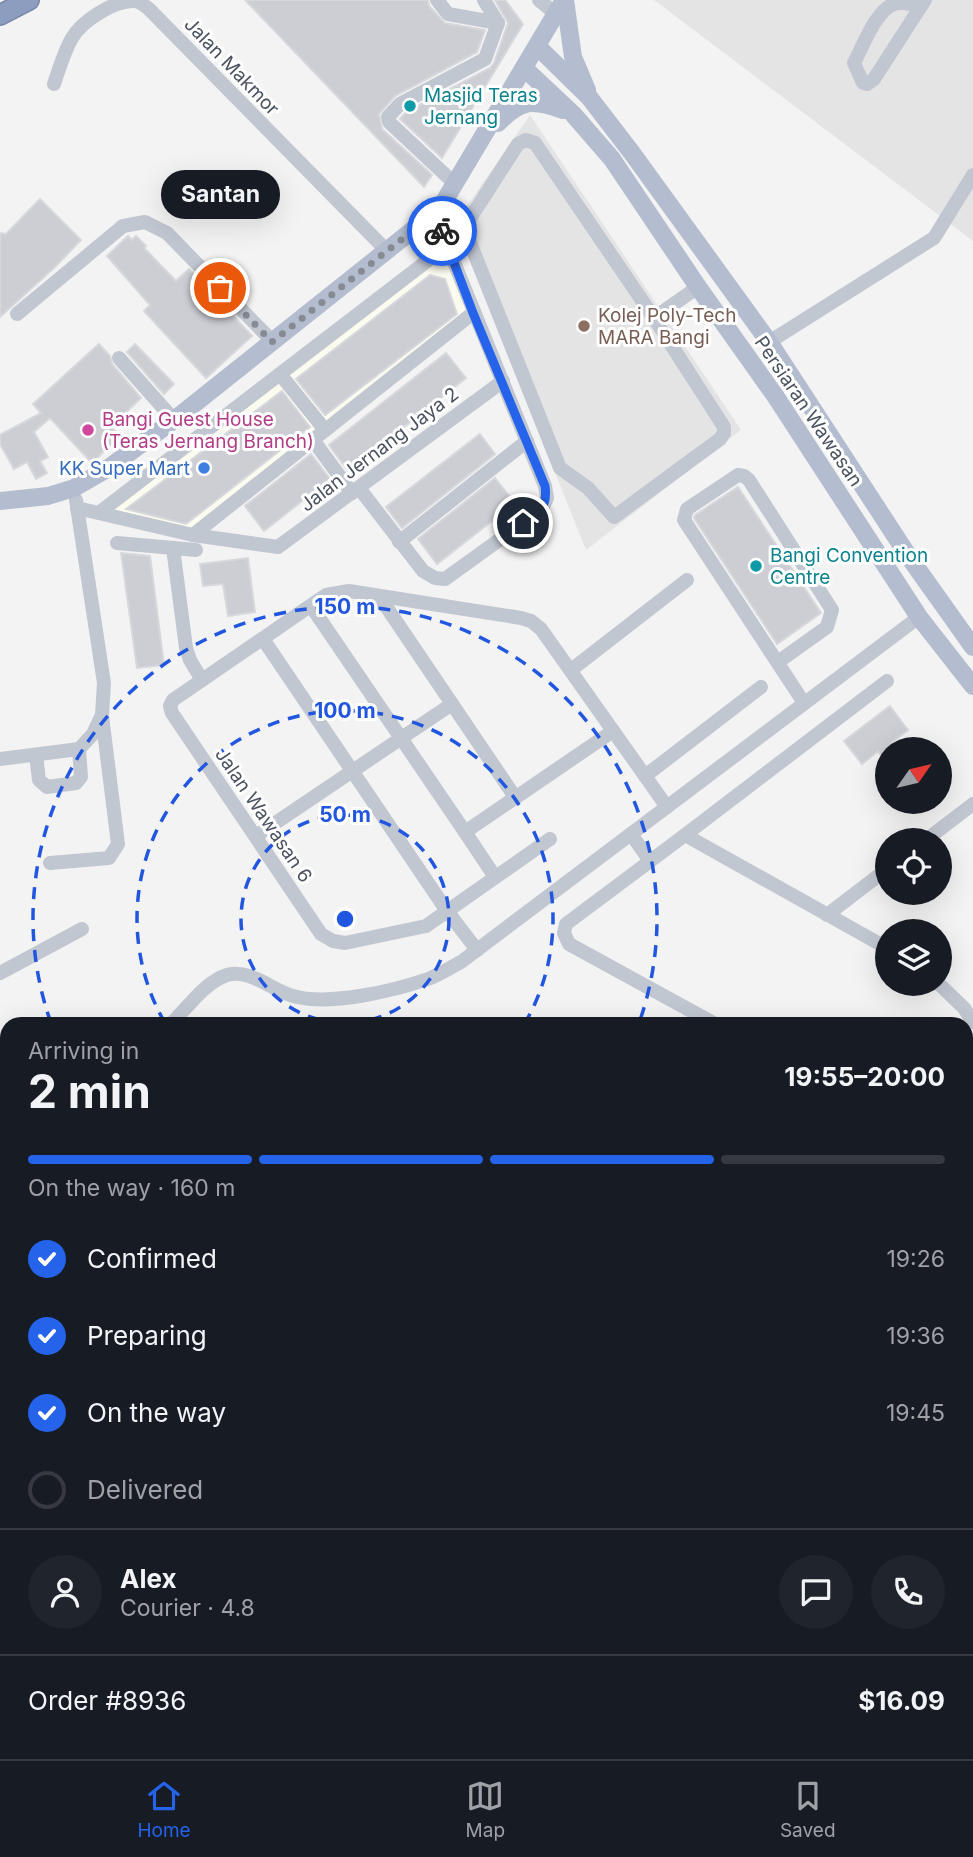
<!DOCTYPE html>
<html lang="en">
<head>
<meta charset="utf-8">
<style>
	:root { --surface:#171b24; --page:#20242c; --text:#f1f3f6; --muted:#9ea1a6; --line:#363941; --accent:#2563eb }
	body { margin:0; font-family:Inter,sans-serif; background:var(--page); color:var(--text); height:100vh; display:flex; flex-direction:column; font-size:26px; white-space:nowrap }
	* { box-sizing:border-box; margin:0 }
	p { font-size:23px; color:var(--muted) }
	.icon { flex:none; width:38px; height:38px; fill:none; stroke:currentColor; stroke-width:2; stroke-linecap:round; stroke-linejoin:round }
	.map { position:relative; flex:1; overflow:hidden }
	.details { position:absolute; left:0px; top:1017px; width:973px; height:744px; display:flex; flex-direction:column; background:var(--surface); border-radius:21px 21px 0 0; box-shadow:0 7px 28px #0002 }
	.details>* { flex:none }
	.needle { width:46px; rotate:56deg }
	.tools { position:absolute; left:875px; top:737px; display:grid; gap:14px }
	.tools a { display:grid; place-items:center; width:77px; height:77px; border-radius:50%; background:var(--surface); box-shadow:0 7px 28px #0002; font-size:35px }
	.pin { position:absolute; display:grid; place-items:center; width:60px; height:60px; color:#fff; margin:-30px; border:4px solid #fff; border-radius:50%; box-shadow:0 2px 7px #0007 }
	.courier { position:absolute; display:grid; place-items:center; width:70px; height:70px; margin:-35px; border:5px solid #2563eb; border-radius:50%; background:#fff; color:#222; box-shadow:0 2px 9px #0007 }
	.bubble { position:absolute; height:49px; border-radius:24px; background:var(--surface); box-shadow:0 7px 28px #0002; font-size:23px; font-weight:700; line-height:49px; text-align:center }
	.overview em { font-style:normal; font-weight:700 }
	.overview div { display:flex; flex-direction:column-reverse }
	.overview { display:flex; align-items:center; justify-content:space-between; height:119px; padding:0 28px }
	h1 { font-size:46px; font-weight:700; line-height:52px }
	.bar { display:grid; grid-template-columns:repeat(4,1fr); gap:10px 7px; align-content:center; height:84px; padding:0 28px }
	.bar i { height:9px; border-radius:5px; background:var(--line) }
	.bar .current { background:var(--accent) }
	.bar p { grid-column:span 4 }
	.line { display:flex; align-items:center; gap:18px; padding:0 28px; border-top:2px solid var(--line) }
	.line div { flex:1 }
	.round { display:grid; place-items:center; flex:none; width:74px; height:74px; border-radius:37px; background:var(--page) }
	ol { padding:0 28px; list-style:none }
	li { display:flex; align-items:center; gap:21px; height:77px }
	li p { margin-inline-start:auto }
	li .icon { padding:7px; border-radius:50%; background:var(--accent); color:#fff; stroke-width:4 }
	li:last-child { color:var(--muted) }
	li i { width:38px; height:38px; border:4px solid var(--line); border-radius:50% }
	.dock { display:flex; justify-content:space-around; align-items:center; height:98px; border-top:2px solid var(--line); background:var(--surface); font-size:19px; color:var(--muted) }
	.dock a { display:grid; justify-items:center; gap:4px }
	.dock .current { color:var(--accent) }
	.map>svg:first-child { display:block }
</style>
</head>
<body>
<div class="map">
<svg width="973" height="1759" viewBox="0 0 973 1759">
	<rect width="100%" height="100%" fill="#f4f3f3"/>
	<path fill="#fcfbef" d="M445,254l22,58 -274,218 -80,-20z"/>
	<g fill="#e5e4e5">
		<path d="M654,0h319v241z"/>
		<path d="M530,115l211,315 -155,120 -131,-327z"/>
	</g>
	<path fill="#c4efdb" d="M0,1648l7,1v105h883l2,5h-892z"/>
	<path fill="#93caea" d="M966,1330l7,6v118l-7,-8z"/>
	<g fill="#cdced4" stroke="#d7d8dd" stroke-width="2">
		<path d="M245,0h183l1,6 16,17 40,7 -8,22 -82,44 -16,18 3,15 50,46 -8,12z"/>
		<path d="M495,0h10l18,24 -81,134 -42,-39 6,-7 84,-44 4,-5 14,-40z"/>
		<path d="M40,199l41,41 -27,28 -54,49v-84l6,1z"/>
		<path d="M128,236l4,4 4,-4 10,10 -2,2 32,33 13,-12 63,67 -46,42 -62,-67 6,-6 -43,-49z"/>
		<path d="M430,275l15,4 12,35 -132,101 -29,-36z"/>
		<path d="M99,344l11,12 2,8 29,34 -30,29 9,9 -28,27 -42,-45 -16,14 14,25 -8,4 7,12 -11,6 -9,-17 -13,7 -14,-25v-9l41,-22 -8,-9z"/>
		<path d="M135,344l39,40 -10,10 -37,-42z"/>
		<path d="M446,353l20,25 -118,93 -19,-26z"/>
		<path d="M282,391l28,36 -124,97 -60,-15z"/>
		<path d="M480,434l15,20 -93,74 -16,-21z"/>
		<path d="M311,454l19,25 -66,52 -19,-25z"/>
		<path d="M495,478l20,25 -78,61 -19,-25z"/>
		<path d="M738,487l83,126 -44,31 -83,-126 1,-3z"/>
		<path d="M121,553l29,3 14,109 -27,3z"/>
		<path d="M248,558l7,54 -27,4 -5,-32 -20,2 -3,-22z"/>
		<path d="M890,706l18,24 -17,13 5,6h-9v15l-9,-13 -16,13 -18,-23z"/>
	</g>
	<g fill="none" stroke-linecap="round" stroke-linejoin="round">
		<defs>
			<path id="highway" d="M0,15l29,-15"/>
		</defs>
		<use href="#highway" stroke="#78a" stroke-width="22"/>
		<g stroke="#c1c7d1" stroke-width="14">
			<path d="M437,0l11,14 50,9"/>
			<path d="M539,0l17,14"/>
			<path d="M921,6c-9,-1 -19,-5 -27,-2 -18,6 -31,42 -40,59l9,20 4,1 7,-5 51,-79"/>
			<path d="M54,84c5,-15 10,-32 18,-46 10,-17 42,-38 63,-37 5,1 10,5 14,8l239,243"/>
			<path d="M454,183l-65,-61 -1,-5 12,-13 85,-45 13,-36 -14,-23"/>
			<path d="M17,314l106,-88 22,-4 22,11 106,109"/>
			<path d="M654,318l70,109v6l-4,6 -106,78 -26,-29 -28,-20 -93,-233v-12l51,-79 8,-4 9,3 119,175 44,-31"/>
			<path d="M769,342l165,-104 39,-63"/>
			<path d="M119,358l55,62"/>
			<path d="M280,374l45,56"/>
			<path d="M313,440l39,53"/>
			<path d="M359,488l64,83 12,7 10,1 97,-70 5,-11 -2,-12 -111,-273"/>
			<path d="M77,508l116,27 85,12 225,-166"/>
			<path d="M100,512l348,-267"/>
			<path d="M193,535l280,-222"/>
			<path d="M399,542l128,-101"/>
			<path d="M117,543l79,7"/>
			<path d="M173,548l13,100 4,12 12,20"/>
			<path d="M379,596l136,201"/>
			<path d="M311,606l154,226"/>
			<path d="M263,639l184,272 30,39"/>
			<path d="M778,662l49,-35 5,-17 -83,-130 -5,-4 -6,-1 -51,34 -3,11 120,183"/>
			<path d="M571,670l116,-90"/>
			<path d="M36,755l3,25 8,7 29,-4 5,-6 -2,-28"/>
			<path d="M0,759l79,-10 14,-15 9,-19 2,-32 -28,-183"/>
			<path d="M645,776l116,-89"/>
			<path d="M631,834l19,27"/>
			<path d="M685,835l202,-154"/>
			<path d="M256,836l196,-132"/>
			<path d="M550,839l-124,87 -81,17 -12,-2 -12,-7 -149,-221 -2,-7 3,-6 153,-105 23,-4 172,27 10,3 10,8 126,178"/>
			<path d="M926,840l47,-36"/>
			<path d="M50,863l59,-5 9,-14 -16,-128"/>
			<path d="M495,877l-30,-45 148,-101"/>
			<path d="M827,915l60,-46"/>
			<path d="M0,973l82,-44"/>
			<path d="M939,984l25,24 9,14"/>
			<path d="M171,1024c16,-16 34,-42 56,-49 25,-7 47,18 70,22 36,8 96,-6 131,-18 11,-4 23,-12 33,-17l458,-345"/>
			<path d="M715,1024l-146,-80 -5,-11 2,-9 119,-89 202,113"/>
			<path d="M0,1107l7,1"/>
			<path d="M966,1140l7,-31"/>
			<path d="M966,1479l7,8"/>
		</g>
		<g stroke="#b4bdcf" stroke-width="18">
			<path d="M565,0l8,57 14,33"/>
			<path d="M537,46l52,51 43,56 137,189 140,215 64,90"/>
			<path d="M524,68l49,46 39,45 86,128 78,110 143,220 54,69"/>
			<path d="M498,123c23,-24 35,-24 65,-13"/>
			<path d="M0,501l48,-5 26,-8 33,-19 67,-49 260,-207 8,-8 122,-205"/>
			<path d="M0,1573l7,1"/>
			<path d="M0,1595h7"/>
			<path d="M966,1720l7,20"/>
			<path d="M953,1754l2,5"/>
		</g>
		<use href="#highway" stroke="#8c9dbf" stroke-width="19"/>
	</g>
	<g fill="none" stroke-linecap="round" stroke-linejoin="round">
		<path stroke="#868a93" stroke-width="7" stroke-dasharray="0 12.6" d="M220,288l52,54 163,-129 7,18"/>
		<path stroke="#2563eb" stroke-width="9" d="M442,231l31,82 72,173c3,22 -6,25 -22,37"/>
	</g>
	<g fill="none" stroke="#2156e0" stroke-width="3.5" stroke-dasharray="12 9">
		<circle cx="345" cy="919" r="104"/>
		<path d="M165 1023A208 208 0 1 1 525 1023"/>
		<path d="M51 1023A312 312 0 1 1 639 1023"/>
	</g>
	<g fill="#0f9aa8" stroke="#fff" stroke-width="2.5">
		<circle cx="410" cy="106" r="7"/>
		<circle cx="756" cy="566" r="7"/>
	</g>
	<circle fill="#8d6e63" stroke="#fff" stroke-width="2.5" cx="584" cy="326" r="7"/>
	<circle fill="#d1479c" stroke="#fff" stroke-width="2.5" cx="88" cy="430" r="7"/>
	<circle fill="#3f7fe0" stroke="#fff" stroke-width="2.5" cx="204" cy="468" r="7"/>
	<g text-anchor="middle" stroke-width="6" stroke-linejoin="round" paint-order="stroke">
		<g font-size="19" fill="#4a5260" stroke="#fff">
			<text transform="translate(232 66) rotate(46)" y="7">Jalan Makmor</text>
			<text transform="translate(809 411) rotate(56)" y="7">Persiaran Wawasan</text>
			<text transform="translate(379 449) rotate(-37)" y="7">Jalan Jernang Jaya 2</text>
			<text transform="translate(264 815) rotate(56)" y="7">Jalan Wawasan 6</text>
		</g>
		<g font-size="19" fill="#0d838f" stroke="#fff" text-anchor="start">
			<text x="424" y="102">Masjid Teras<tspan x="424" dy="22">Jernang</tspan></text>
			<text x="770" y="562">Bangi Convention<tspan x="770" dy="22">Centre</tspan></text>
		</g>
		<g font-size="19" fill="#785e54" stroke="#fff" text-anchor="start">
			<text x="598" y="322">Kolej Poly-Tech<tspan x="598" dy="22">MARA Bangi</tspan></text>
		</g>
		<g font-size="19" fill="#b23c85" stroke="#fff" text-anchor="start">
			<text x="102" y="426">Bangi Guest House<tspan x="102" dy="22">(Teras Jernang Branch)</tspan></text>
		</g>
		<g font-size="19" fill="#366cbe" stroke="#fff" text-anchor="end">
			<text x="190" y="475">KK Super Mart</text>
		</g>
	</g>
	<circle cx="345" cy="919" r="10" fill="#2156e0" stroke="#fff" stroke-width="3.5"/>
	<g font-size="21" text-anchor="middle" font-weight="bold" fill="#2156e0" stroke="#fff" stroke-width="6" stroke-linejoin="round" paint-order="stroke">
		<text x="345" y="614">150 m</text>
		<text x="345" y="718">100 m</text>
		<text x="345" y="822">50 m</text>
	</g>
</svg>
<div class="tools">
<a><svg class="needle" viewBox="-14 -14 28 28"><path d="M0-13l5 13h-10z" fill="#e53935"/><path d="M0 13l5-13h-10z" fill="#9ea1a6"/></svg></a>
<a><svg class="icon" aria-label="locate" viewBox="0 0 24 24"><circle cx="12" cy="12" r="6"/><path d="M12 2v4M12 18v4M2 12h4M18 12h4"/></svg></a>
<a><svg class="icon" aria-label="layers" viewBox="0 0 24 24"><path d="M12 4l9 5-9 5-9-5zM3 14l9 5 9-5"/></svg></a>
</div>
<div class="pin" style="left:220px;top:288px;background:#ea580c"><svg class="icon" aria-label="bag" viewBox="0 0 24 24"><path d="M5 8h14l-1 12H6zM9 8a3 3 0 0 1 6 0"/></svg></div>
<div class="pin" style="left:523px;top:523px;background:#1f2937"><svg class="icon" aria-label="home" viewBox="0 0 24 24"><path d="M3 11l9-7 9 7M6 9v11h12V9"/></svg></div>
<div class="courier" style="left:442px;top:231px"><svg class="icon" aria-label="bike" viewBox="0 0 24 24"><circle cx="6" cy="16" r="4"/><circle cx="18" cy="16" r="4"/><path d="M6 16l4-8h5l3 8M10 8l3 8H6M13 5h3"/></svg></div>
<div class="bubble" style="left:161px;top:170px;width:119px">Santan</div>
<section class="details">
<div class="overview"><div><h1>2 min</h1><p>Arriving in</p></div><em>19:55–20:00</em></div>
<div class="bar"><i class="current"></i><i class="current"></i><i class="current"></i><i></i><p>On the way · 160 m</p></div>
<ol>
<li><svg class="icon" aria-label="check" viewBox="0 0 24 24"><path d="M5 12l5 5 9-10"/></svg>Confirmed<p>19:26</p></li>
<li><svg class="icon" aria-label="check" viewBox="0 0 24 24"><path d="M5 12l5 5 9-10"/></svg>Preparing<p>19:36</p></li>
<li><svg class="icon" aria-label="check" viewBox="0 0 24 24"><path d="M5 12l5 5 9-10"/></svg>On the way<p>19:45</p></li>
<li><i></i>Delivered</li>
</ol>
<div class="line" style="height:126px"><a class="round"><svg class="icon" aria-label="person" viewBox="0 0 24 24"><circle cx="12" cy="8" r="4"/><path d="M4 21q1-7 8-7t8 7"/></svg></a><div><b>Alex</b><p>Courier · 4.8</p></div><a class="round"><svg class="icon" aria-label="chat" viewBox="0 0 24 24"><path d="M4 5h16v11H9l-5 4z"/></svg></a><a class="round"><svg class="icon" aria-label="phone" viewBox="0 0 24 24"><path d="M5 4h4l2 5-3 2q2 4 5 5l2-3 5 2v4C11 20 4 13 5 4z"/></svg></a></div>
<div class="line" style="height:91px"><div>Order #8936</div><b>$16.09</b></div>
</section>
</div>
<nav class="dock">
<a class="current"><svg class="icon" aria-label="home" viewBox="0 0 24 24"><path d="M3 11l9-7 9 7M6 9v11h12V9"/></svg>Home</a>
<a><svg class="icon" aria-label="map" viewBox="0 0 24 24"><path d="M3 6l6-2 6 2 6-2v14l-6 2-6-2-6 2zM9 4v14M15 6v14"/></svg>Map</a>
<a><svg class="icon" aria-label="saved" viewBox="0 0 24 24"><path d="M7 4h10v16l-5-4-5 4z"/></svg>Saved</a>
</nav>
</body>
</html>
